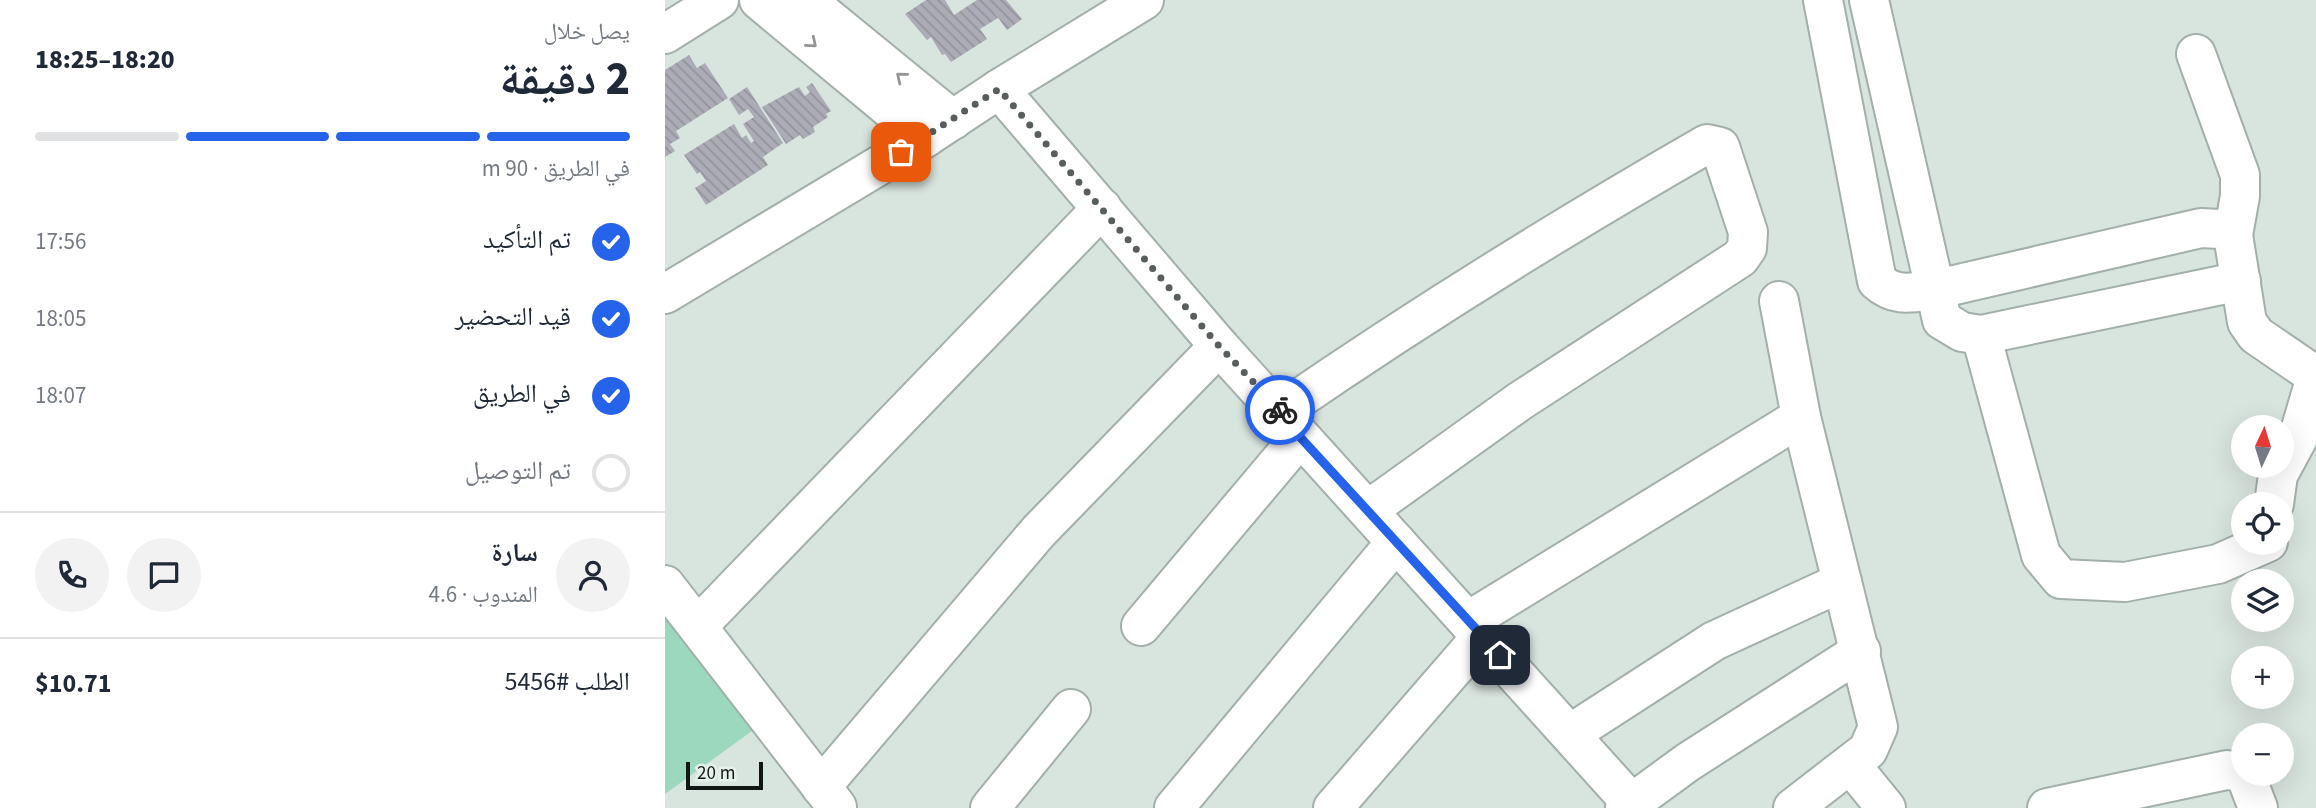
<!DOCTYPE html>
<html lang="ar">
<head>
<meta charset="utf-8">
<style>
	:root { --surface:#fff; --page:#f2f2f3; --text:#1f2937; --muted:#747a83; --line:#e0e1e3; --accent:#2563eb }
	body { margin:0; font-family:"Source Sans 3","Noto Naskh Arabic",sans-serif; background:var(--page); color:var(--text); direction:rtl; height:100vh; display:flex; flex-direction:column; font-size:26px; white-space:nowrap }
	* { box-sizing:border-box; margin:0 }
	p { font-size:23px; color:var(--muted) }
	.icon { flex:none; width:38px; height:38px; fill:none; stroke:currentColor; stroke-width:2; stroke-linecap:round; stroke-linejoin:round }
	.map { position:relative; flex:1; overflow:hidden; direction:ltr }
	.drawer { display:flex; flex-direction:column; background:var(--surface); width:665px }
	.drawer>* { flex:none }
	.needle { width:46px; rotate:4deg }
	.tools { position:absolute; left:1566px; top:415px; display:grid; gap:14px }
	.tools a { display:grid; place-items:center; width:63px; height:63px; border-radius:50%; background:var(--surface); box-shadow:0 7px 28px #0002; font-size:35px }
	.scale { position:absolute; left:21px; bottom:18px; width:77px; box-sizing:border-box; padding-left:7px; border:4px solid #121614; border-top:0; font-size:19px; line-height:24px; white-space:nowrap; color:#121614; -webkit-text-stroke:5px #e5f2eb; paint-order:stroke }
	.pin { position:absolute; display:grid; place-items:center; width:60px; height:60px; color:#fff; margin:-30px; border-radius:14px; box-shadow:0 4px 10px #0006 }
	.courier { position:absolute; display:grid; place-items:center; width:70px; height:70px; margin:-35px; border:5px solid #2563eb; border-radius:50%; background:#fff; color:#222; box-shadow:0 2px 9px #0007 }
	.summary em { font-style:normal; font-weight:800 }
	.summary div { display:flex; flex-direction:column-reverse }
	.summary { display:flex; align-items:center; justify-content:space-between; height:119px; padding:0 35px }
	h1 { font-size:46px; font-weight:800; line-height:52px }
	.bar { display:grid; grid-template-columns:repeat(4,1fr); gap:10px 7px; align-content:center; height:84px; padding:0 35px }
	.bar i { height:9px; border-radius:5px; background:var(--line) }
	.bar .current { background:var(--accent) }
	.bar p { grid-column:span 4 }
	.line { display:flex; align-items:center; gap:18px; padding:0 35px; border-top:2px solid var(--line) }
	.line div { flex:1 }
	.round { display:grid; place-items:center; flex:none; width:74px; height:74px; border-radius:37px; background:var(--page) }
	ol { padding:0 35px; list-style:none }
	li { display:flex; align-items:center; gap:21px; height:77px }
	li p { margin-inline-start:auto }
	li .icon { padding:7px; border-radius:50%; background:var(--accent); color:#fff; stroke-width:4 }
	li:last-child { color:var(--muted) }
	li i { width:38px; height:38px; border:4px solid var(--line); border-radius:50% }
	main { display:flex; flex:1; min-height:0 }
	.map>svg:first-child { display:block }
</style>
</head>
<body>
<main>
<div class="map">
<svg width="1651" height="808" viewBox="0 0 1651 808">
	<defs>
		<pattern id="building-back-hatch" width="6" height="6" patternUnits="userSpaceOnUse" patternTransform="scale(1.75)"><rect width="6" height="6" fill="#acacb7"/><path d="M-1 5l2 2M0 0l6 6M5-1l2 2" fill="none" stroke="#93939c"/></pattern>
	</defs>
	<rect width="100%" height="100%" fill="#d8e4de"/>
	<path fill="#9cd8bd" d="M0,616l91,112 -91,66z"/>
	<g fill="url(#building-back-hatch)">
		<path d="M261,0h19l9,15 23,-15h29l16,19 -15,11 -15,-21 6,9 -18,11 7,10 -36,23 -6,-8 -3,1 -11,-18 -4,3 -22,-26z"/>
		<path d="M24,55l8,13 8,-5 23,35 -52,33 4,7 -10,6 5,7 -10,6v-87z"/>
		<path d="M147,83l19,28 -5,3 2,3 -15,10 2,5 -12,7 -3,-4 -14,9 -24,-37 37,-20 6,9 5,-4 -4,-5z"/>
		<path d="M82,87l36,56 -20,14 5,8 -62,40 -11,-17 11,-7 -6,-9 -3,2 -13,-19 50,-31 8,14 4,-3 5,8 3,-2 -11,-17 11,-7 -6,-8 -9,6 -10,-16z"/>
	</g>
	<g fill="none" stroke-linecap="round" stroke-linejoin="round">
		<defs>
			<g id="minor">
				<path d="M94,0l166,138"/>
				<path d="M141,0l147,120"/>
				<path d="M1158,0l54,281c18,16 33,12 56,9l268,-62 19,1 13,6 14,87 9,13 60,41"/>
				<path d="M1204,0l73,320 20,12 19,3 260,-54"/>
				<path d="M0,34l54,-34"/>
				<path d="M1531,54l44,121v21l-7,39"/>
				<path d="M334,89l220,257 417,462"/>
				<path d="M1114,301l22,116 77,310 -10,23 -75,58"/>
				<path d="M1316,335l60,220 20,24 64,3 93,-18 50,-22"/>
				<path d="M616,411c138,-95 280,-183 426,-267l13,3 28,85 -1,16 -7,10 -220,143 -152,109"/>
				<path d="M1609,504l4,-29 20,-37 18,-61"/>
				<path d="M0,585l172,222"/>
				<path d="M805,620l331,-203"/>
				<path d="M33,626l404,-418"/>
				<path d="M476,626l159,-189"/>
				<path d="M905,734l144,-93 128,-59"/>
				<path d="M1186,765l35,43"/>
				<path d="M1580,774l13,34"/>
				<path d="M156,787l218,-256 180,-185"/>
				<path d="M325,808l81,-99"/>
				<path d="M509,808l222,-266"/>
				<path d="M668,808l150,-173"/>
				<path d="M960,808l63,-46 173,-111"/>
				<path d="M1382,808l180,-38 16,2"/>
			</g>
			<path id="major" d="M0,294l260,-156 74,-49 145,-89"/>
		</defs>
		<use href="#minor" stroke="#a3afa9" stroke-width="42"/>
		<use href="#major" stroke="#a3afa9" stroke-width="42"/>
		<use href="#minor" stroke="#fff" stroke-width="38"/>
		<use href="#major" stroke="#fff" stroke-width="38"/>
	</g>
	<defs><path id="oneway-chevron" d="M-2-3.5L2.5 0L-2 3.5" fill="none" stroke-width="1.6" stroke-linecap="round" stroke-linejoin="round" transform="scale(1.75)"/></defs>
	<g stroke="#949695">
		<use href="#oneway-chevron" transform="translate(147 43) rotate(40)"/>
		<use href="#oneway-chevron" transform="translate(236 77) rotate(-141)"/>
	</g>
	<g fill="none" stroke-linecap="round" stroke-linejoin="round">
		<path stroke="#575e5b" stroke-width="7" stroke-dasharray="0 12.6" d="M236,152l98,-63 220,257 61,64"/>
		<path stroke="#2563eb" stroke-width="9" d="M615,410l20,27 200,218"/>
	</g>
</svg>
<div class="tools">
<a><svg class="needle" viewBox="-14 -14 28 28"><path d="M0-13l5 13h-10z" fill="#e53935"/><path d="M0 13l5-13h-10z" fill="#747a83"/></svg></a>
<a><svg class="icon" aria-label="locate" viewBox="0 0 24 24"><circle cx="12" cy="12" r="6"/><path d="M12 2v4M12 18v4M2 12h4M18 12h4"/></svg></a>
<a><svg class="icon" aria-label="layers" viewBox="0 0 24 24"><path d="M12 4l9 5-9 5-9-5zM3 14l9 5 9-5"/></svg></a>
<a>+</a>
<a>−</a>
</div>
<div class="scale">20 m</div>
<div class="pin" style="left:236px;top:152px;background:#ea580c"><svg class="icon" aria-label="bag" viewBox="0 0 24 24"><path d="M5 8h14l-1 12H6zM9 8a3 3 0 0 1 6 0"/></svg></div>
<div class="pin" style="left:835px;top:655px;background:#1f2937"><svg class="icon" aria-label="home" viewBox="0 0 24 24"><path d="M3 11l9-7 9 7M6 9v11h12V9"/></svg></div>
<div class="courier" style="left:615px;top:410px"><svg class="icon" aria-label="bike" viewBox="0 0 24 24"><circle cx="6" cy="16" r="4"/><circle cx="18" cy="16" r="4"/><path d="M6 16l4-8h5l3 8M10 8l3 8H6M13 5h3"/></svg></div>
</div>
<section class="drawer">
<div class="summary"><div><h1>2 دقيقة</h1><p>يصل خلال</p></div><em>18:20–18:25</em></div>
<div class="bar"><i class="current"></i><i class="current"></i><i class="current"></i><i></i><p>في الطريق · 90 m</p></div>
<ol>
<li><svg class="icon" aria-label="check" viewBox="0 0 24 24"><path d="M5 12l5 5 9-10"/></svg>تم التأكيد<p>17:56</p></li>
<li><svg class="icon" aria-label="check" viewBox="0 0 24 24"><path d="M5 12l5 5 9-10"/></svg>قيد التحضير<p>18:05</p></li>
<li><svg class="icon" aria-label="check" viewBox="0 0 24 24"><path d="M5 12l5 5 9-10"/></svg>في الطريق<p>18:07</p></li>
<li><i></i>تم التوصيل</li>
</ol>
<div class="line" style="height:126px"><a class="round"><svg class="icon" aria-label="person" viewBox="0 0 24 24"><circle cx="12" cy="8" r="4"/><path d="M4 21q1-7 8-7t8 7"/></svg></a><div><b>سارة</b><p>المندوب · 4.6</p></div><a class="round"><svg class="icon" aria-label="chat" viewBox="0 0 24 24"><path d="M4 5h16v11H9l-5 4z"/></svg></a><a class="round"><svg class="icon" aria-label="phone" viewBox="0 0 24 24"><path d="M5 4h4l2 5-3 2q2 4 5 5l2-3 5 2v4C11 20 4 13 5 4z"/></svg></a></div>
<div class="line" style="height:91px"><div>الطلب #5456</div><b>$10.71</b></div>
</section>
</main>
</body>
</html>
